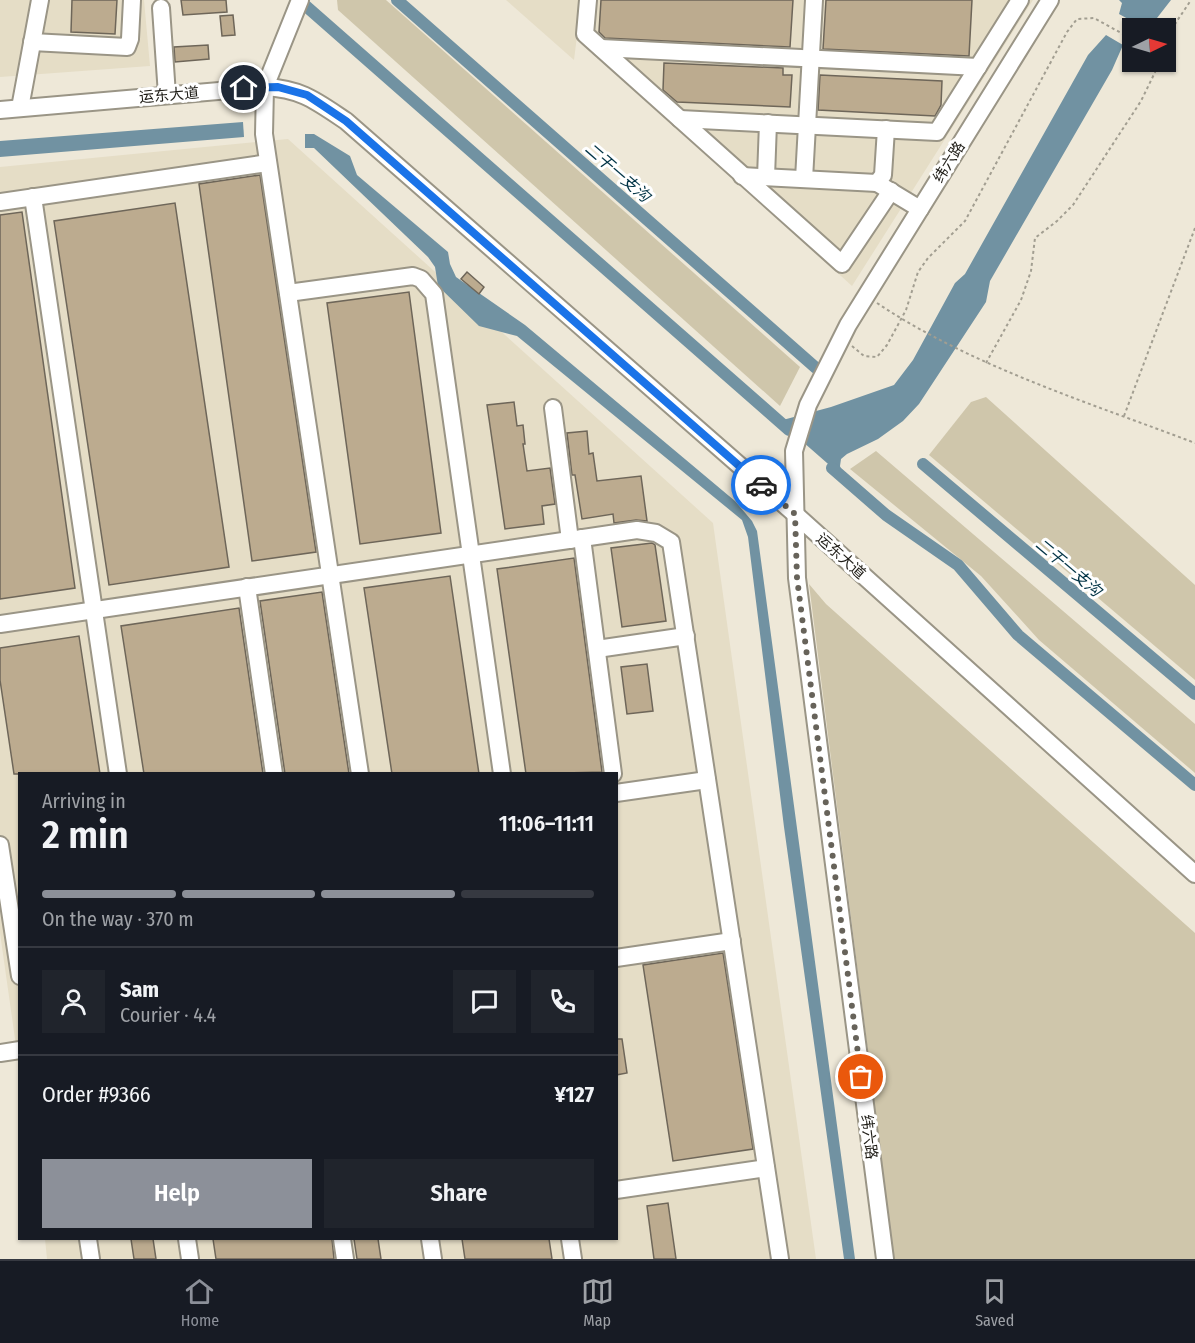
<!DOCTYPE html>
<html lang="en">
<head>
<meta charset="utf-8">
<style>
	:root { --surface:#171b24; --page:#20242c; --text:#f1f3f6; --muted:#9ea1a6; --line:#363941; --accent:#8c9099 }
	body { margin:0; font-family:"Fira Sans Condensed","Noto Sans SC",sans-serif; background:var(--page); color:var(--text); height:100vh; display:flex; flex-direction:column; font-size:22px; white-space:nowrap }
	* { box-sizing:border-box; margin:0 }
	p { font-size:20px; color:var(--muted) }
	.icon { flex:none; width:33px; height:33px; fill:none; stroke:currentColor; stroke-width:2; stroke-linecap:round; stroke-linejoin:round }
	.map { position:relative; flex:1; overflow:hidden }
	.panel { position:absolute; left:18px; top:772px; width:600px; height:468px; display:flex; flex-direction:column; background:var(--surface); border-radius:0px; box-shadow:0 2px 4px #0004 }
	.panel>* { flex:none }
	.needle { width:39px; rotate:85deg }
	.fabs { position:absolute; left:1122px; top:18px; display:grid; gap:12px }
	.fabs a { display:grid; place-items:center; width:54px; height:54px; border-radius:0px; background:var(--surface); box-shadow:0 2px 4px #0004; font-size:30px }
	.pin { position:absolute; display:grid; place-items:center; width:51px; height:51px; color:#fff; margin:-26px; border:3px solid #fff; border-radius:50%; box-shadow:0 2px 6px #0007 }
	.courier { position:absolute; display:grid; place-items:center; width:60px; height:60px; margin:-30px; border:4px solid #1a73e8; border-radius:50%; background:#fff; color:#222; box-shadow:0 2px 8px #0007 }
	.summary em { font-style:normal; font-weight:600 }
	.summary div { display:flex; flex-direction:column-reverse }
	.summary { display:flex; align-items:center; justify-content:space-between; height:102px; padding:0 24px }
	h1 { font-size:39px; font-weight:600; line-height:45px }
	.bar { display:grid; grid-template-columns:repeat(4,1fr); gap:9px 6px; align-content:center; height:72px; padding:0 24px }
	.bar i { height:8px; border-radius:4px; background:var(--line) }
	.bar .current { background:var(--accent) }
	.bar p { grid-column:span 4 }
	.line { display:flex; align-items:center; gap:15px; padding:0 24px; border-top:2px solid var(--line) }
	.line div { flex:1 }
	.round { display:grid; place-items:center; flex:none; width:63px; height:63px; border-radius:0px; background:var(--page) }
	.cta { display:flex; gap:12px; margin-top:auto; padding:12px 24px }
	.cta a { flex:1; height:69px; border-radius:0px; background:var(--accent); color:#fff; font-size:24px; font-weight:600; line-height:69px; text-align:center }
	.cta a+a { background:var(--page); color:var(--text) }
	.dock { display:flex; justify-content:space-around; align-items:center; height:84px; border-top:2px solid var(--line); background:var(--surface); font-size:16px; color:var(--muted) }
	.dock a { display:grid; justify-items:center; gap:3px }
	.dock .current { color:var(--accent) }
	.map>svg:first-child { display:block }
</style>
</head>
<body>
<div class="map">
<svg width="1195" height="1259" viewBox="0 0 1195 1259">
	<rect width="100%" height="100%" fill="#eee8d8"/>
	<g fill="#e5ddc6">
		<path d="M0,0h144l6,66 -150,11z"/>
		<path d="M506,0h527l-181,286 -275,-250 -3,24z"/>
		<path d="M288,139l425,384 103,736h-769l-2,-20h571v-465h-596l-1,293 -19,-134v-766z"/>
	</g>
	<g fill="#cfc6ab">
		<path d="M337,0h49l414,367 -20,39 -442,-396z"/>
		<path d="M986,397l209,188v95l-266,-225 42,-53z"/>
		<path d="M876,451l319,273v49l-156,-133 -58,-64 -131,-107z"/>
		<path d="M809,584l17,20 369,329v326h-301z"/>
	</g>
	<g fill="#7192a2">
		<path d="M1119,0h52l-14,18 -20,6 -18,-10 3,-11z"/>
		<path d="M1106,35l17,10 -11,25 -122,211 -4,21 -67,102 -16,17 -25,18 -31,15 -6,5 -1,7 3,11 -64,-56 52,-14 63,-22 19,-25 42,-77 10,-9 123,-219z"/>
		<path d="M243,122l1,15 -244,20v-16z"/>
		<path d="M305,134h9l36,22 7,19 91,77 2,12 6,13 69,48 210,176 17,20 5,10 98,728h-11l-60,-432 -36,-290 -6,-17 -225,-184 -38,-10 -41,-40 -3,-19 -7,-10 -114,-109h-9z"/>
	</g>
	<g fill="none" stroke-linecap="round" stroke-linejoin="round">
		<g stroke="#7192a2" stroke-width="12">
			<path d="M299,0l490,430"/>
			<path d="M397,0l419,368"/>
			<path d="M923,464l272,230"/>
			<path d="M832,468l54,47 72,50 60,70 177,150"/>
		</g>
	</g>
	<g fill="#bcab8f" stroke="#6e6659" stroke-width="1.5">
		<path d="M72,0h45l-2,34 -44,-2z"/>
		<path d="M181,0h45l1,12 -44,3z"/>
		<path d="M601,0h192l-3,47 -185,-9 -6,-6z"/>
		<path d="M826,0h146l-3,56 -146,-7z"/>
		<path d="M233,15l2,20 -13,1 -2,-20z"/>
		<path d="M208,45l1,14 -34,3 -1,-15z"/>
		<path d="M664,63l119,5v7h9l-2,32 -113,-5 -14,-12z"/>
		<path d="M820,75l122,6 -1,24 -6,11 -117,-6z"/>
		<path d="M260,175l56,377 -64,9 -53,-377z"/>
		<path d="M175,203l54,364 -120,18 -55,-364z"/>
		<path d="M22,212l53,376 -75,11v-384z"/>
		<path d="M467,272l17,15 -5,7 -18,-15z"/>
		<path d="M409,292l32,241 -81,11 -33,-241z"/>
		<path d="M514,402l3,24 6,-1 2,19h-2l4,27 23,-3 5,36 -13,2 2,18 -39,5 -18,-124z"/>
		<path d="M587,431l2,23 4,-1 4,28 44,-5 6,45 -11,-1 -22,3 -1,-9 -31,5 -7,-44h-3l-5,-42z"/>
		<path d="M652,543l3,2 11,76 -44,6 -11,-79z"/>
		<path d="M574,558l28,214 -76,2 -29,-205z"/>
		<path d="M450,576l29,198h-87l-28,-186z"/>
		<path d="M322,592l27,182h-64l-25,-173z"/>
		<path d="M239,608l24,166h-119l-23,-148z"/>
		<path d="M79,636l21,138h-86l-14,-94v-32z"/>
		<path d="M647,664l6,47 -26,3 -6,-47z"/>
		<path d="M723,953l30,196 -80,12 -30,-196z"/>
		<path d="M616,1039h6l5,34 -11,2z"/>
		<path d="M668,1203l8,56h-22l-7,-53z"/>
		<path d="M131,1239h22l3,20h-22z"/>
		<path d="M213,1239h119l2,20h-118z"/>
		<path d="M354,1239h24l3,20h-24z"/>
		<path d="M462,1239h87l3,20h-87z"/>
	</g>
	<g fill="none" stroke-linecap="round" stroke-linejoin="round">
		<defs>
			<g id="minor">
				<path d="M300,0l-35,87 -1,47 96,640"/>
				<path d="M588,0l-3,34 257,230 49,-73"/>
				<path d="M161,8l6,87"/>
				<path d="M32,42l95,5 3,-8 2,-39"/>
				<path d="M601,48l377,19"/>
				<path d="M20,108l20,-108"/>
				<path d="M0,110l265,-23c37,2 51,14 81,34l449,393 400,360"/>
				<path d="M680,119l257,13 83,-132"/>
				<path d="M742,176l135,7 43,26"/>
				<path d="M766,177l2,-54"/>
				<path d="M804,179l10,-179"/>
				<path d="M877,183l6,-8 3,-46"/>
				<path d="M33,197l85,577"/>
				<path d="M0,202l268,-39"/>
				<path d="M288,293l125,-17 8,3 13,15 68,480"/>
				<path d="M553,408l17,132"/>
				<path d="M582,538l31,236"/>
				<path d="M247,587l27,187"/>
				<path d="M0,624l637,-94 19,3 15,9 109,717"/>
				<path d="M597,649l89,-13"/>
				<path d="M616,793l91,-13"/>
				<path d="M0,845l20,131"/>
				<path d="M616,958l116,-17"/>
				<path d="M0,1053l20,-3"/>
				<path d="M616,1190l150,-22"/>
				<path d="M88,1239l3,20"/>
				<path d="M187,1239l3,20"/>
				<path d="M342,1239l3,20"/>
				<path d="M430,1239l3,20"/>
				<path d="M570,1239l3,20"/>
				<path d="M885,1259l-88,-681 -3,-127 14,-46 40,-80 202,-325"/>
			</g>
		</defs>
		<use href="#minor" stroke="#9a9586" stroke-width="20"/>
		<g stroke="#a29e91" stroke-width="2" stroke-dasharray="3 3" stroke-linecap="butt">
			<path d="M1166,47l7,-20 18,-27"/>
			<path d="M877,303c94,63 213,100 318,140"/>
			<path d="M852,346l12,10 13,1 10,-12 19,-35 12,-38 10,-14 37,-37 102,-189 10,-13 17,-1 38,21"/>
			<path d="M986,363l35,-63 10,-29 4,-33 22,-17 16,-16 68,-104 19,-39"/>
			<path d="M1124,416l71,-188"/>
		</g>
		<use href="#minor" stroke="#fff" stroke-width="16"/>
	</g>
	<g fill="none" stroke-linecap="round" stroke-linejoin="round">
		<path stroke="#67635a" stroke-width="6" stroke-dasharray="0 10.8" d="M761,485l34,29 2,64 64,499"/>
		<path stroke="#1a73e8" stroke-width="8" d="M244,88l34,-1 29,8 39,26 415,364"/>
	</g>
	<g text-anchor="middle" stroke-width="6" stroke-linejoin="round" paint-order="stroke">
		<g font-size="15" fill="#1e1c16" stroke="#fff">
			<text transform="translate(169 95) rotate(-5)" y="5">运东大道</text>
			<text transform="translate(949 162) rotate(-58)" y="5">纬六路</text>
			<text transform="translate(841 556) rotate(42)" y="5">运东大道</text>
			<text transform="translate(869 1137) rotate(83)" y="5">纬六路</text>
		</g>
		<g font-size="16" font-style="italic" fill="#003345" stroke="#fff">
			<text transform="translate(618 172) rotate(41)" y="6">二干一支沟</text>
			<text transform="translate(1069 567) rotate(40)" y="6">二干一支沟</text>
		</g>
	</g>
</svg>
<div class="fabs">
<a><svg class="needle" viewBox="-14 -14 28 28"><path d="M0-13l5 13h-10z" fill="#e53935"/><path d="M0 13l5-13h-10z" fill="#9ea1a6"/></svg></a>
</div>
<div class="pin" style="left:861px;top:1077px;background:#ea580c"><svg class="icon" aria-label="bag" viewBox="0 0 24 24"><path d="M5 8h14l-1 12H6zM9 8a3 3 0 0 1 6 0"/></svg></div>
<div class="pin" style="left:244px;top:88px;background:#1f2937"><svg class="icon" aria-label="home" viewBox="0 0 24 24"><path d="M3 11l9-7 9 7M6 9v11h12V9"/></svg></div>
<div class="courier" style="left:761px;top:485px"><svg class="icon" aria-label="car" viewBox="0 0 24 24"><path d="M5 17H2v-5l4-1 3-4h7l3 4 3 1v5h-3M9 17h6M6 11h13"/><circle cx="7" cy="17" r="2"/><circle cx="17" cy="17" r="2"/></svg></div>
<section class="panel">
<div class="summary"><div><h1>2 min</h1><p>Arriving in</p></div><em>11:06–11:11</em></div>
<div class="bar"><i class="current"></i><i class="current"></i><i class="current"></i><i></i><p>On the way · 370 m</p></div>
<div class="line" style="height:108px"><a class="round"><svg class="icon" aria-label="person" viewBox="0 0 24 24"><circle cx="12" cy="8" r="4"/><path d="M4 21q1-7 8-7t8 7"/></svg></a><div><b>Sam</b><p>Courier · 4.4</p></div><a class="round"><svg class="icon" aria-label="chat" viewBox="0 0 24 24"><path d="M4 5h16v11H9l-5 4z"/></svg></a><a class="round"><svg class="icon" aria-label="phone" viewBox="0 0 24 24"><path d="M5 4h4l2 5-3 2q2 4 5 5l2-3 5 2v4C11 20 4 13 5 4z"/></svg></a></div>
<div class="line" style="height:78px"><div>Order #9366</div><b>¥127</b></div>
<div class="cta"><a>Help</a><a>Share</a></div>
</section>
</div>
<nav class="dock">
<a class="current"><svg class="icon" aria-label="home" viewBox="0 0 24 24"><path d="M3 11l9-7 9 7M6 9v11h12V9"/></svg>Home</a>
<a><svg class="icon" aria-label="map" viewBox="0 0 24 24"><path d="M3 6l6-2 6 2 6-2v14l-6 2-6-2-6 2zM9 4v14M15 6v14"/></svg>Map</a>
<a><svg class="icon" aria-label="saved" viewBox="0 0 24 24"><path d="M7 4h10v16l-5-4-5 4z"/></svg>Saved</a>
</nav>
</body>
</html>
